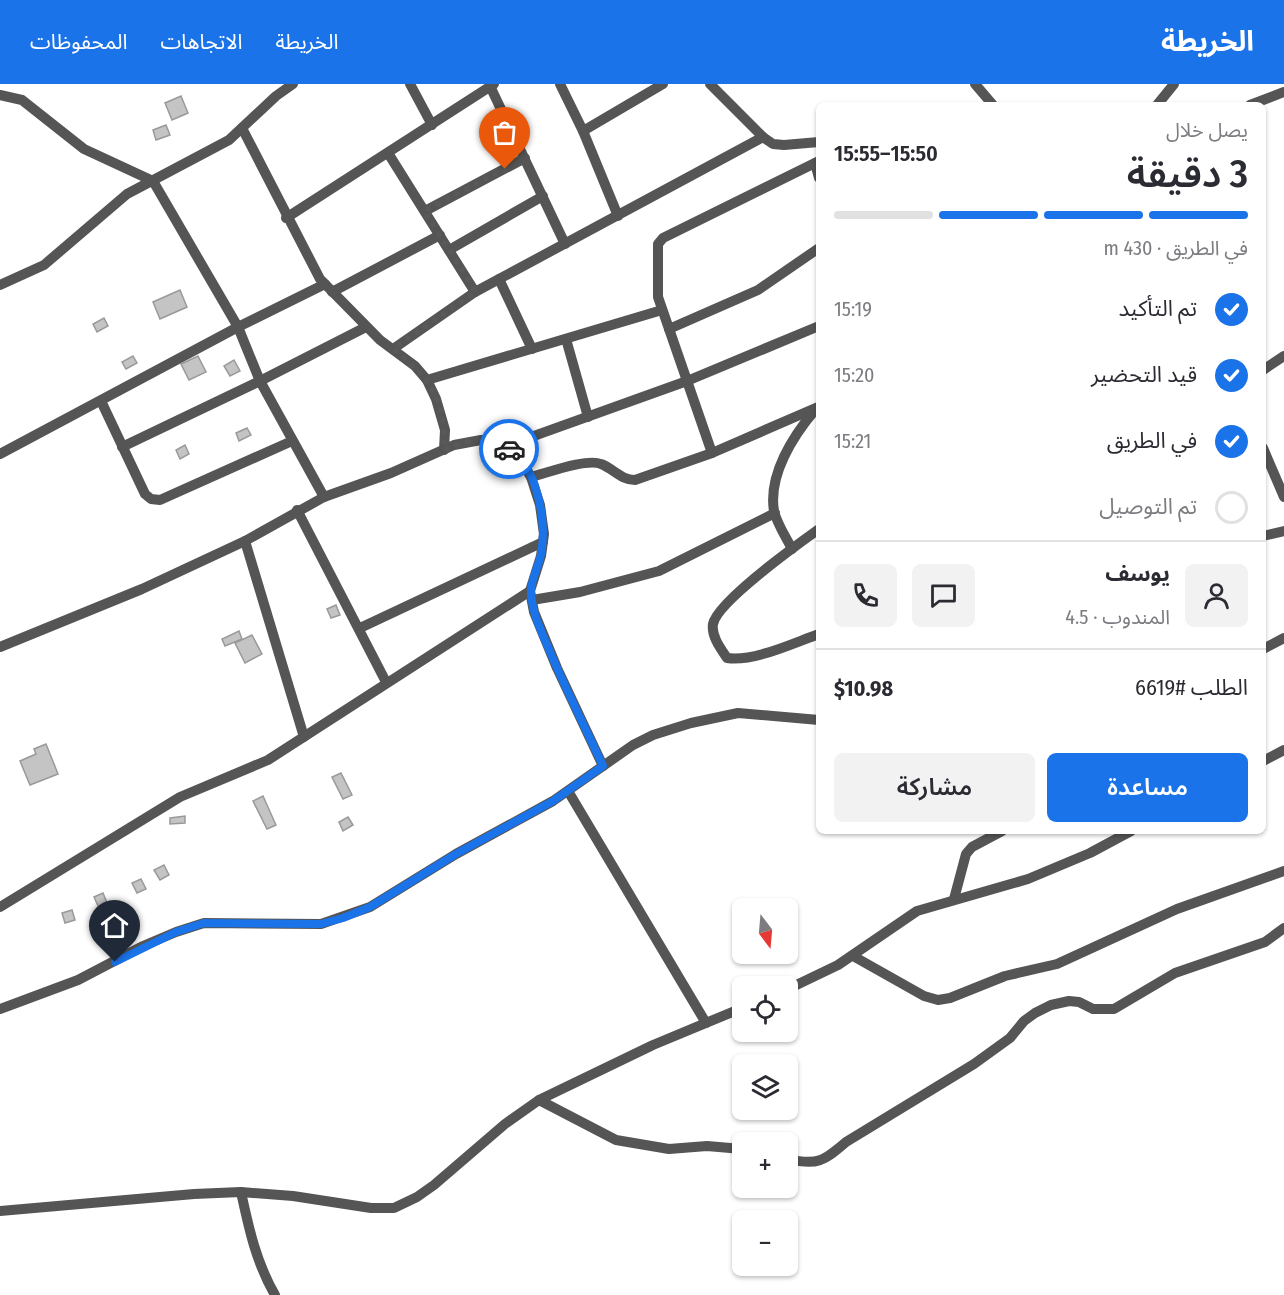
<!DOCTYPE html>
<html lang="ar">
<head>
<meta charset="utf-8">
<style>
	:root { --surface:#fff; --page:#f2f2f3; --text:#2b2b33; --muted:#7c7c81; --line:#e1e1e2; --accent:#1a73e8 }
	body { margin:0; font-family:"Fira Sans Condensed","Noto Sans Arabic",sans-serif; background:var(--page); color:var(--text); direction:rtl; height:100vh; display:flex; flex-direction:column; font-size:22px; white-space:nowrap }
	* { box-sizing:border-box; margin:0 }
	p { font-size:20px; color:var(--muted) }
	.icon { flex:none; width:33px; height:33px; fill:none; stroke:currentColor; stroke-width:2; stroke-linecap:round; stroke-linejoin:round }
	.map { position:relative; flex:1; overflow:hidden; direction:ltr }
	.side { position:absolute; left:816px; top:18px; width:450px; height:732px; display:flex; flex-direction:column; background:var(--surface); border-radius:9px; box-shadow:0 2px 4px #0004; direction:rtl }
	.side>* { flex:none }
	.needle { width:39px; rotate:164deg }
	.buttons { position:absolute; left:732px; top:814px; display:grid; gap:12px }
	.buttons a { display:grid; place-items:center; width:66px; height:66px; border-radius:9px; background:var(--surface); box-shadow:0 2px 4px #0004; font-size:30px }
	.pin { position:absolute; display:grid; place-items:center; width:51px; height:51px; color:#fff; margin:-62px -26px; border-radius:50% 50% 50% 0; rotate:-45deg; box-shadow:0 0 6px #0007 }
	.pin .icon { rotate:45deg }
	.courier { position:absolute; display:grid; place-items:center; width:60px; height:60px; margin:-30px; border:4px solid #1a73e8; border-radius:50%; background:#fff; color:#222; box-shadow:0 2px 8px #0007 }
	.overview em { font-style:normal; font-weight:600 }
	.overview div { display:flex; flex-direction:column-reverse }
	.overview { display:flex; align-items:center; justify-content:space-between; height:102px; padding:0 18px }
	h1 { font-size:39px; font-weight:600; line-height:45px }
	.bar { display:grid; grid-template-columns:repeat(4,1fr); gap:9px 6px; align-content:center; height:72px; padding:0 18px }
	.bar i { height:8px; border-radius:4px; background:var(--line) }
	.bar .current { background:var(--accent) }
	.bar p { grid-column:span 4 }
	.line { display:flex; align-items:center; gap:15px; padding:0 18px; border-top:2px solid var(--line) }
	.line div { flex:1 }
	.round { display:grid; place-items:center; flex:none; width:63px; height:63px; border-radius:9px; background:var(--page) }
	ol { padding:0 18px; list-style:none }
	li { display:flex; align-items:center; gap:18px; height:66px }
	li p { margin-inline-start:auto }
	li .icon { padding:6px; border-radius:50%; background:var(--accent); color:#fff; stroke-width:4 }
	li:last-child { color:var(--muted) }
	li i { width:33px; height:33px; border:3px solid var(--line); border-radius:50% }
	.cta { display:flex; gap:12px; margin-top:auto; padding:12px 18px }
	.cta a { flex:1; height:69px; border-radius:9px; background:var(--accent); color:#fff; font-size:24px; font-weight:600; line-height:69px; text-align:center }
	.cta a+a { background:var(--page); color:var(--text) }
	header { display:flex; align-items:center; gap:36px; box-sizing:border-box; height:84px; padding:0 30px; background:var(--accent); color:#fff }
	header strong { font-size:28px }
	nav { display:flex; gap:33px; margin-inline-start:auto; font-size:21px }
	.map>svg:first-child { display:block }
</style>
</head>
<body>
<header>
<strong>الخريطة</strong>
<nav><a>الخريطة</a><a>الاتجاهات</a><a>المحفوظات</a></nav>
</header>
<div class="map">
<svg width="1284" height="1211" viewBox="0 0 1284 1211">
	<rect width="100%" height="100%" fill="#fff"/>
	<g fill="#c4c4c4" stroke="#999" stroke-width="1.5">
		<path d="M181,12l7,17 -16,7 -7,-17z"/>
		<path d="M166,41l4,10 -14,5 -3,-10z"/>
		<path d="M180,206l7,17 -27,12 -7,-17z"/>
		<path d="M104,234l4,8 -11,6 -4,-8z"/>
		<path d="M133,272l4,7 -11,6 -4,-7z"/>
		<path d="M198,272l8,16 -17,8 -8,-16z"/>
		<path d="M234,276l6,11 -10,5 -6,-10z"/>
		<path d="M247,344l4,7 -12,6 -3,-8z"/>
		<path d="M185,361l4,9 -9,5 -4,-9z"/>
		<path d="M336,521l4,10 -9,3 -4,-9z"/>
		<path d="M239,547l3,8 -17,7 -3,-7z"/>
		<path d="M252,551l10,19 -17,9 -10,-20z"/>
		<path d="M46,660l12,30 -28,11 -10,-24 16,-7 -2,-5z"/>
		<path d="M341,689l11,22 -9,4 -11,-22z"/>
		<path d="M263,712l13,29 -9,4 -14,-28z"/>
		<path d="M185,732v7l-15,1v-6z"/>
		<path d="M348,733l5,8 -10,6 -4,-9z"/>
		<path d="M164,781l5,10 -9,5 -6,-10z"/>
		<path d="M141,795l5,10 -9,4 -5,-10z"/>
		<path d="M103,809l5,12 -9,3 -5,-11z"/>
		<path d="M72,826l3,10 -10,3 -3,-10z"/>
	</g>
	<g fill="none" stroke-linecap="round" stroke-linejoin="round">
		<g stroke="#555" stroke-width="10">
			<path d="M410,0l22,41"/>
			<path d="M560,0l23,47 35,85"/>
			<path d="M710,0l53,53 10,7 11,1 35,-3"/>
			<path d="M975,0l18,21"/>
			<path d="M490,2l75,158"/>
			<path d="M0,11l22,5 62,49 69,32 85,146 22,54 64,116"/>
			<path d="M1157,21l17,-21"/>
			<path d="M1250,21l34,-13"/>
			<path d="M242,44l78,151 60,61 35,26 12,14 9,19 9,31 -1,20"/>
			<path d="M583,47l80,-47"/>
			<path d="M388,69l87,139"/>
			<path d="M815,79l4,15"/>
			<path d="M425,127l100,-53"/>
			<path d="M286,134l208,-134"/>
			<path d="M449,166l94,-54"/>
			<path d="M499,195l33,70"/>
			<path d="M0,201l44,-20 83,-71 102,-54 47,-44 17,-12"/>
			<path d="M332,208l108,-57"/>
			<path d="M669,245l89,-39 61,-42"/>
			<path d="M566,255l22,78"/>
			<path d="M393,265l82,-57 288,-155"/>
			<path d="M1263,286l21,-14"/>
			<path d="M427,296l235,-70"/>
			<path d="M101,317l44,93 6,5 9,1 132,-59"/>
			<path d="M506,362l181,-65 132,-55"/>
			<path d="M122,363l138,-66 106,-54"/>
			<path d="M1263,364l21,49"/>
			<path d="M712,369l-54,-156v-53l5,-6 156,-77"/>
			<path d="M0,370l238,-127 87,-43"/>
			<path d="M531,393c16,-4 56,-19 70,-13 13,5 20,16 34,16l77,-27 106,-46"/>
			<path d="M297,426l89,172"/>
			<path d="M819,445c-21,15 -102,73 -106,95 -2,12 8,25 14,34 27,4 66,-15 92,-24"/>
			<path d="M1263,452l21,-5"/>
			<path d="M245,457l59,196"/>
			<path d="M792,465c-6,-12 -15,-25 -18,-38 -6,-36 19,-75 41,-101"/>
			<path d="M532,516l48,-8 79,-21 116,-58"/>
			<path d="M360,544l183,-86"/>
			<path d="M0,563l142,-58 103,-48 79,-44 67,-24 63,-28 27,-5h16l17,12 10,14 7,11 9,28 4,29 -3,22 -11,35 4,21 23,56 46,98"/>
			<path d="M1263,565l21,-11"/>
			<path d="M1263,677l21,-11"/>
			<path d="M568,707l138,232"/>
			<path d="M954,815l12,-45 6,-7 30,-16"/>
			<path d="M0,823l180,-110 88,-37 262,-169"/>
			<path d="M853,872l71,40 14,4 12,-2 55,-22 52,-12 120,-55 107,-38"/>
			<path d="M788,905l50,-24 79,-54 111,-32 62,-26 41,-22"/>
			<path d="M0,925l78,-29 65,-34 33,-14 28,-9 117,1 49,-17 86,-53 97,-53 80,-56 20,-10 38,-12 47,-10 81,7"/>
			<path d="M539,1016l77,40 53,9 38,-3 35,3"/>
			<path d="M788,1075c29,7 36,2 58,-17l128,-78 36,-26 14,-17 11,-8 16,-8 18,-4 10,1 14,7h21l61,-36 90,-31 19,-14"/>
			<path d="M241,1108c8,37 15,70 34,103"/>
			<path d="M0,1127l194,-17 47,-2 52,4 78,12h23l23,-11 17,-12 71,-61 34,-24 114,-55 89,-37"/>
		</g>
	</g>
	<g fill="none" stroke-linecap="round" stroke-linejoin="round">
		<path stroke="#595959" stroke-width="6" stroke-dasharray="0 10.8" d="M505,85l-81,42 52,81 -83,57c37,28 53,53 51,101 14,-7 38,-14 53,-9 4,1 9,5 12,8"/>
		<path stroke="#1a73e8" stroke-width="8" d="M115,878l61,-30 28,-9 117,1 22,-6 27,-11 86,-53 97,-53 50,-35c-17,-37 -36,-74 -52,-112 -8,-19 -19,-40 -20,-61 -1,-12 8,-27 10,-39 6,-31 -3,-87 -32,-105"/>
	</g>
</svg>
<div class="buttons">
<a><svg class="needle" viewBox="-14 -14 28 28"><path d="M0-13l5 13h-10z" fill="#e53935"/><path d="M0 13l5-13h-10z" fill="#7c7c81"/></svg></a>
<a><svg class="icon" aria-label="locate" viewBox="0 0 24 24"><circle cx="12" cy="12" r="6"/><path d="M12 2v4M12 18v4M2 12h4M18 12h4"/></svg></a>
<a><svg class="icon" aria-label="layers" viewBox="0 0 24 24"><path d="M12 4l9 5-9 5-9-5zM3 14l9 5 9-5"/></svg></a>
<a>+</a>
<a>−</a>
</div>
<div class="pin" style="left:505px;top:85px;background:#ea580c"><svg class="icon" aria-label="bag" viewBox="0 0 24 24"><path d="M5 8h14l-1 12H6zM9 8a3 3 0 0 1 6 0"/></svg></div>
<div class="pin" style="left:115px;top:878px;background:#1f2937"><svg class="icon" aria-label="home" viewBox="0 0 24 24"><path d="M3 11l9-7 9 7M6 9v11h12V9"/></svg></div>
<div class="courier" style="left:509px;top:365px"><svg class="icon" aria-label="car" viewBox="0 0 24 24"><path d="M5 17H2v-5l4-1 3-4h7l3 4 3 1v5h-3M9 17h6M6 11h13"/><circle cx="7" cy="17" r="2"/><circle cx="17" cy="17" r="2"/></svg></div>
<section class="side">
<div class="overview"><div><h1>3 دقيقة</h1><p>يصل خلال</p></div><em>15:50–15:55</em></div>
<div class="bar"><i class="current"></i><i class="current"></i><i class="current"></i><i></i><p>في الطريق · 430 m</p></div>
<ol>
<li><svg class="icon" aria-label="check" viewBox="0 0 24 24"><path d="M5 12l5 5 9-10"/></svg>تم التأكيد<p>15:19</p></li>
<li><svg class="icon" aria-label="check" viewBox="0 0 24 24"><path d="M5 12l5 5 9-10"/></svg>قيد التحضير<p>15:20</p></li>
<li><svg class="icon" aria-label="check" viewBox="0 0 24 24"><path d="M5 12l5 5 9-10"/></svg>في الطريق<p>15:21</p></li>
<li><i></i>تم التوصيل</li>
</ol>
<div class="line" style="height:108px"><a class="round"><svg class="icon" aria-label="person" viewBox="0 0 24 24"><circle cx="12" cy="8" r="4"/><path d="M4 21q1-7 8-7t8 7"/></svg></a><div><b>يوسف</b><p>المندوب · 4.5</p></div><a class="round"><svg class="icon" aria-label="chat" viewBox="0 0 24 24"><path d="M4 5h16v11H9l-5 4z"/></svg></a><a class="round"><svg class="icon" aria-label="phone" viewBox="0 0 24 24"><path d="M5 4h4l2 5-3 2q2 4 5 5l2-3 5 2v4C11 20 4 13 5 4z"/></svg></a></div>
<div class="line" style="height:78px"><div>الطلب #6619</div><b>$10.98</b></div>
<div class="cta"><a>مساعدة</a><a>مشاركة</a></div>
</section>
</div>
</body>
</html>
